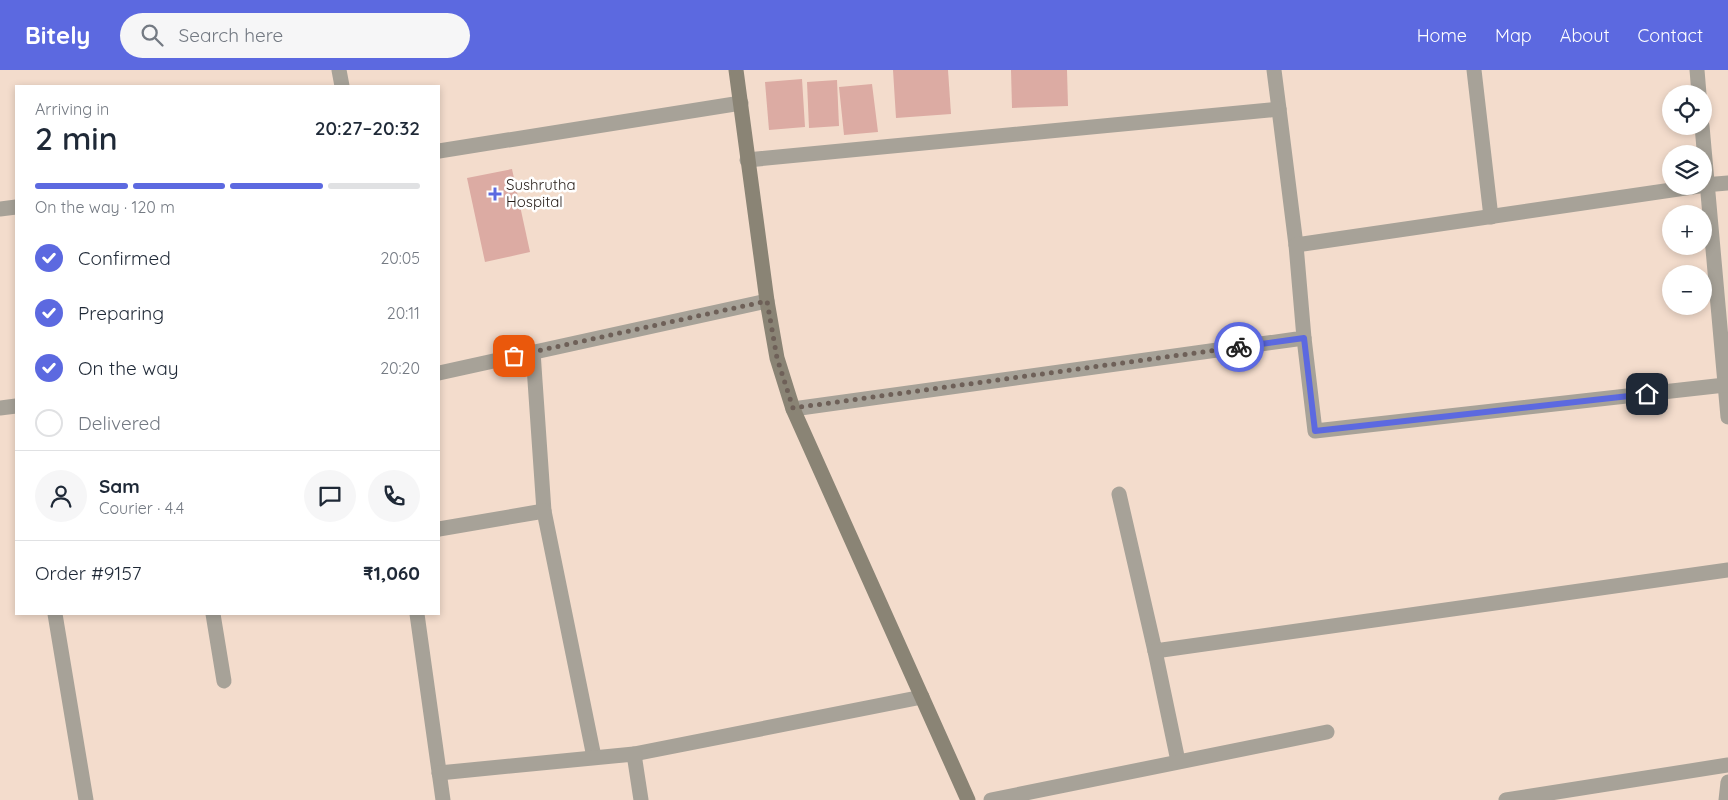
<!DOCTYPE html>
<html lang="en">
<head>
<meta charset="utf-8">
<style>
	:root { --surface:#fff; --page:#f6f6f7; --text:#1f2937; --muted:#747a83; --line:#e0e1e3; --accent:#5c69e0 }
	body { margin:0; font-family:Quicksand,sans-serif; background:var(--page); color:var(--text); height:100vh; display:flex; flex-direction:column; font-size:19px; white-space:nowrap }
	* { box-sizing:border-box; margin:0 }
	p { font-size:16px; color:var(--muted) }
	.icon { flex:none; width:28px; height:28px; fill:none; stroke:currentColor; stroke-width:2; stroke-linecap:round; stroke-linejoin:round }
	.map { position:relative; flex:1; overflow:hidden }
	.details { position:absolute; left:15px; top:15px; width:425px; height:530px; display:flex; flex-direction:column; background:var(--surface); border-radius:0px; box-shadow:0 2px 8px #0003 }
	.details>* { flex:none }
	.tools { position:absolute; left:1662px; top:15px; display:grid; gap:10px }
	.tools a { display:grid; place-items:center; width:50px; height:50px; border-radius:50%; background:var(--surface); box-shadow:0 2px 8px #0003; font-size:25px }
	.pin { position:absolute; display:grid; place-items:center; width:42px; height:42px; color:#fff; margin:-21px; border-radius:10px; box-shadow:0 2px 8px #0006 }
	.courier { position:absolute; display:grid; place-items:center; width:50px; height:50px; margin:-25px; border:4px solid #5c69e0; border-radius:50%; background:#fff; color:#222; box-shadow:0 1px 6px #0007 }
	.headline em { font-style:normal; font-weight:600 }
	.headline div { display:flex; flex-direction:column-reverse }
	.headline { display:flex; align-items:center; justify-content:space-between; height:85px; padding:0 20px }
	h1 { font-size:32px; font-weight:600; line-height:38px }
	.bar { display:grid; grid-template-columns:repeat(4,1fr); gap:8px 5px; align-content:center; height:60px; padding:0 20px }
	.bar i { height:6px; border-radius:4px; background:var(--line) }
	.bar .on { background:var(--accent) }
	.bar p { grid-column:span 4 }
	.line { display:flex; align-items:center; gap:12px; padding:0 20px; border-top:1px solid var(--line) }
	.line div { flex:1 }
	.round { display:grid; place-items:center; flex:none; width:52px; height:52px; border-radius:26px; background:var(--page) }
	ol { padding:0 20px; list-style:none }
	li { display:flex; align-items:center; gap:15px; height:55px }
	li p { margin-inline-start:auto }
	li .icon { padding:5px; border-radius:50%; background:var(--accent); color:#fff; stroke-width:4 }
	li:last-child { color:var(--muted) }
	li i { width:28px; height:28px; border:2px solid var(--line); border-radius:50% }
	header { display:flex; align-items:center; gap:30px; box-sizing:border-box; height:70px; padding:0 25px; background:var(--accent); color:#fff }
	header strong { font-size:24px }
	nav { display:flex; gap:28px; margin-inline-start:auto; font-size:18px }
	.search { width:350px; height:45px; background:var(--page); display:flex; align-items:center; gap:12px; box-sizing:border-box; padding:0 18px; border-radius:28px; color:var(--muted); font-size:19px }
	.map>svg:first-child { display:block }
</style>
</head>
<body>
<header>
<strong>Bitely</strong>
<div class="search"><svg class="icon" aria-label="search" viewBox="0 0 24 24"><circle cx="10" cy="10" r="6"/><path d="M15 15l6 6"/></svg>Search here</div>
<nav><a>Home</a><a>Map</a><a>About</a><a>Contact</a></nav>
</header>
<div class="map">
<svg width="1728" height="730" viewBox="0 0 1728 730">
	<rect width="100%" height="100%" fill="#f3dccc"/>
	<g fill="#dcaba3">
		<path d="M893,0h55l3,44 -55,4z"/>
		<path d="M1011,0h56l1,36 -56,2z"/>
		<path d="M802,9l3,48 -36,3 -4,-48z"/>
		<path d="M837,10l2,46 -30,2 -2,-46z"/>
		<path d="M872,14l6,48 -34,3 -5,-48z"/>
		<path d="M512,99l18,83 -45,10 -18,-84z"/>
	</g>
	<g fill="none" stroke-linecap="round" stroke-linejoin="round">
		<g stroke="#a7a298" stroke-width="15">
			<path d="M339,0l3,16"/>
			<path d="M1274,0l5,39"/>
			<path d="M1474,0l17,147"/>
			<path d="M1697,0l2,24"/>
			<path d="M1702,56l26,291"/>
			<path d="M439,81l302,-48"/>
			<path d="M747,90l532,-51 17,136"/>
			<path d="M1704,115l24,-2"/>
			<path d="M0,139l16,-2"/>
			<path d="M1304,268l11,93 410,-46"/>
			<path d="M533,282l11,159"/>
			<path d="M439,303l328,-72"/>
			<path d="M0,338l16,-2"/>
			<path d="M793,339l511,-71 -8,-93 403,-59"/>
			<path d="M1119,424l36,157 573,-81"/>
			<path d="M439,459l105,-18 50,246"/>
			<path d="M55,544l31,186"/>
			<path d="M213,544l11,67"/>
			<path d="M417,544l26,186"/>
			<path d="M1155,581l23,110"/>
			<path d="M634,684l288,-57"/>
			<path d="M439,703l195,-19 7,46"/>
			<path d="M991,730l336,-68"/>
			<path d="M1506,730l222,-35"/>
			<path d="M1726,730l2,-18"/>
		</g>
		<path stroke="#8a8475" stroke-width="15" d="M736,0l31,231 10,57 16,51 175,391"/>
	</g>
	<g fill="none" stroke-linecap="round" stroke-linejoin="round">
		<path stroke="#6e6058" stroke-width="5" stroke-dasharray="0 9" d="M514,286l253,-55 10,57 16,50 446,-61"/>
		<path stroke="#5c69e0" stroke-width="6" d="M1239,277l65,-9 11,93 332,-37"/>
	</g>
	<path fill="#5c69e0" stroke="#fff" stroke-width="2" d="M492.5 116.5h5v5h5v5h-5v5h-5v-5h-5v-5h5z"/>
	<g text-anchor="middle" stroke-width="5" stroke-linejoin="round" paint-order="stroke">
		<g font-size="15" fill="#271e19" stroke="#fff" text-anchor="start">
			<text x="506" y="120">Sushrutha<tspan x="506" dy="17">Hospital</tspan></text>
		</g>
	</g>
</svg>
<div class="tools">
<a><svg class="icon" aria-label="locate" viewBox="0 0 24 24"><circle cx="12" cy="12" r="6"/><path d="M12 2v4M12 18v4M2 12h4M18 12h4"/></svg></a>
<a><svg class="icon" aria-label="layers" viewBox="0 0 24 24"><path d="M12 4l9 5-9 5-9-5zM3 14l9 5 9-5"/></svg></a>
<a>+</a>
<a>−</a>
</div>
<div class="pin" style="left:514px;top:286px;background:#ea580c"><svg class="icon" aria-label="bag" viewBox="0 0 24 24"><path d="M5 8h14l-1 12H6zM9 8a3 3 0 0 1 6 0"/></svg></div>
<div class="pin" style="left:1647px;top:324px;background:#1f2937"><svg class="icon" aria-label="home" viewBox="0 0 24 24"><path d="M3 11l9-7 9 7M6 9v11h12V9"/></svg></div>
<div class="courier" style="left:1239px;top:277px"><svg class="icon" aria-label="bike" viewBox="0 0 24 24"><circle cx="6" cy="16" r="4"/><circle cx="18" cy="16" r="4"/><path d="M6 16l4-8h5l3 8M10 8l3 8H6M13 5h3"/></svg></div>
<section class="details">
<div class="headline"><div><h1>2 min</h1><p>Arriving in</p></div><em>20:27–20:32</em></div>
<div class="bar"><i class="on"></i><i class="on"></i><i class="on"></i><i></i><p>On the way · 120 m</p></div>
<ol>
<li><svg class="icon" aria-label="check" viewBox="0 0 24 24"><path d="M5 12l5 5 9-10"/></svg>Confirmed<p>20:05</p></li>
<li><svg class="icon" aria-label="check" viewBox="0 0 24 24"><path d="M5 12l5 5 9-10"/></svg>Preparing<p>20:11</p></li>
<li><svg class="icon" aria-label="check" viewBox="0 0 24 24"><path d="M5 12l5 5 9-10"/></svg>On the way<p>20:20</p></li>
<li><i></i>Delivered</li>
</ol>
<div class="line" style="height:90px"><a class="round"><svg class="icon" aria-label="person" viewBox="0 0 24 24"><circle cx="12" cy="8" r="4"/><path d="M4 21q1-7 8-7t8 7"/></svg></a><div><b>Sam</b><p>Courier · 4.4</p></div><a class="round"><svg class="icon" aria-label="chat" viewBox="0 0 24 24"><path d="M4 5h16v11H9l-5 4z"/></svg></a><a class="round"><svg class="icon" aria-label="phone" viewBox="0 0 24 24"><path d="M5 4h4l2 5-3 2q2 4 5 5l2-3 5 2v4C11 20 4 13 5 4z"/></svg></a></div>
<div class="line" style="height:65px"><div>Order #9157</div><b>₹1,060</b></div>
</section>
</div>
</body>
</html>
